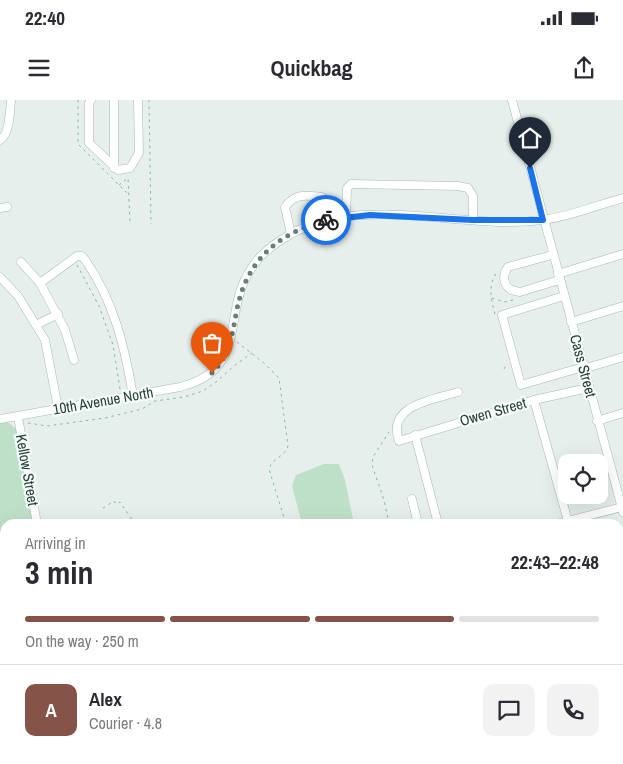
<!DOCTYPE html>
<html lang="en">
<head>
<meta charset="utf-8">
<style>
	:root { --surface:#fff; --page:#f2f2f3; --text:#2b2b33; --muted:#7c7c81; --line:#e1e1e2; --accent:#855347 }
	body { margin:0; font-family:"Archivo Narrow",sans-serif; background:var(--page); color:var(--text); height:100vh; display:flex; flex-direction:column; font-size:19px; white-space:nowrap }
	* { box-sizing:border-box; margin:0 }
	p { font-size:16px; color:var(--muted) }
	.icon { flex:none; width:28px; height:28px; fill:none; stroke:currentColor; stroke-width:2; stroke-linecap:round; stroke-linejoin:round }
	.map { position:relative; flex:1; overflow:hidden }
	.details { position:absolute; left:0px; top:419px; width:624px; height:246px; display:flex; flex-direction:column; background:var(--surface); border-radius:15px 15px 0 0; box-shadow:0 5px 20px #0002 }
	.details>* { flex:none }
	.controls { position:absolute; left:558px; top:354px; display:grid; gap:10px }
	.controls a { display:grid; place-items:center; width:50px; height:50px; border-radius:10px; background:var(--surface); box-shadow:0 5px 20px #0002; font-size:25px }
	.pin { position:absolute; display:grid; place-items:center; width:42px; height:42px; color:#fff; margin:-51px -21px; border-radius:50% 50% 50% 0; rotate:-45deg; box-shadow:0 0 5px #0007 }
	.pin .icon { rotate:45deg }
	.courier { position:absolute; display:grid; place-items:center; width:50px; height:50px; margin:-25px; border:4px solid #1a73e8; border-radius:50%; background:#fff; color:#222; box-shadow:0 1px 6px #0007 }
	.overview em { font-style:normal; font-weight:700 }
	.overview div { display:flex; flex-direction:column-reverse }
	.overview { display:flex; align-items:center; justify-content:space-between; height:85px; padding:0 25px }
	h1 { font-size:32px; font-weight:700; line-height:38px }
	.bar { display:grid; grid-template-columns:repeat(4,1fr); gap:8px 5px; align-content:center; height:60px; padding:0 25px }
	.bar i { height:6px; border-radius:4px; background:var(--line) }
	.bar .on { background:var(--accent) }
	.bar p { grid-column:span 4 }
	.line { display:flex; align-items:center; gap:12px; padding:0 25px; border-top:1px solid var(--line) }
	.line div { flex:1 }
	.round { display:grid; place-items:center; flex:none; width:52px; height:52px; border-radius:10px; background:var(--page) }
	.status { display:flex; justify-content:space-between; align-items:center; height:35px; padding:0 25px; background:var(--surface); direction:ltr }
	.status svg { height:14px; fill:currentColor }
	header { display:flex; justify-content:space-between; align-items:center; height:65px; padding:0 25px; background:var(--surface); font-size:22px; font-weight:700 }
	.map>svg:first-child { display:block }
</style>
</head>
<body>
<div class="status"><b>22:40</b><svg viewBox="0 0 49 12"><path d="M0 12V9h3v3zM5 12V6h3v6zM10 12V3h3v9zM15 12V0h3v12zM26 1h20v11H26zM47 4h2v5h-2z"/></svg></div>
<header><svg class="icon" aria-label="menu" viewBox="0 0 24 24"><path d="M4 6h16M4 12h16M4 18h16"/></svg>Quickbag<svg class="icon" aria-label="share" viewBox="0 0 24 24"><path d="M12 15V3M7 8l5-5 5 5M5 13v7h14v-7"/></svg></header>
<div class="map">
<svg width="623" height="664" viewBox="0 0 623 664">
	<rect width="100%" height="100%" fill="#e6efeb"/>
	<g fill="#bfe0c8">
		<path d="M0,322l9,1 7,6 17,95h-28v50h-5z"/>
		<path d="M324,364h15l6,16 9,44h-52l-10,-38 4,-11z"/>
	</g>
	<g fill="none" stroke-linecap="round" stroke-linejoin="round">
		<defs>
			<g id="minor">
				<path d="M91,0l-2,3v40l29,27 12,-2 9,-15 -1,-53"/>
				<path d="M114,0v68"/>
				<path d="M512,0l111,412"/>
				<path d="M0,40c10,-6 10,-29 11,-40"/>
				<path d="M0,108l7,-1"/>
				<path d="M346,116l1,-28 4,-4 107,2 10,2 5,8v24"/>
				<path d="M291,134l-6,-27c10,-14 21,-12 37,-10l6,23"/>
				<path d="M552,155l-44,12c-6,8 -5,17 3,23l9,2 39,-12"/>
				<path d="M21,162l19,21 37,-27h5l4,5c28,41 39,86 47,135"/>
				<path d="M558,174l65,-20"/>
				<path d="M0,177l18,19 27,44 13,68"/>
				<path d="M40,183l25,47 9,30"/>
				<path d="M564,196l-62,19 19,70 62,-18"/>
				<path d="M571,222l52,-16"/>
				<path d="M36,225l22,-11"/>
				<path d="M583,269l40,-12"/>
				<path d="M458,292c-25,8 -72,13 -59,49l135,-41 54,-12"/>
				<path d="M534,300l34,121"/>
				<path d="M18,317l19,107"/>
				<path d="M0,319l180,-32c70,-17 41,-74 71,-118 7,-12 19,-22 30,-29 75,-50 177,-9 261,-20 27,-3 55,-15 81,-22"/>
				<path d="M597,321l26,-8"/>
				<path d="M415,335l23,89"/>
				<path d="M412,399l6,25"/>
				<path d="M556,424l66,-17"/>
				<path d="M619,463l4,-2"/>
				<path d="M619,524l4,-2"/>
				<path d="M0,543l5,-1"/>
				<path d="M619,583l4,-1"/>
				<path d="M0,645h5"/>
				<path d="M619,645l4,-1"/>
				<path d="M78,660l1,4"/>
				<path d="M209,660l1,4"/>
				<path d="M355,660l2,4"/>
				<path d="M542,664l16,-4"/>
			</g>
		</defs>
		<use href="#minor" stroke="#a8b8b2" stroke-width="9"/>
		<g stroke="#86b3a5" stroke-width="1" stroke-dasharray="2.5 4" stroke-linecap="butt">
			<path d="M78,0v44l51,51"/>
			<path d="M149,0l2,124"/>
			<path d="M119,85l9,-7 2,45"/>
			<path d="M77,165l22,41 14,39 7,44"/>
			<path d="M492,198l12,4 13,-3"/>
			<path d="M495,214c-4,-15 -8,-30 3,-43"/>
			<path d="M237,242l27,21 15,15 9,68c-3,11 -16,12 -19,23l17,55"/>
			<path d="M504,269l3,-5"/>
			<path d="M28,323l19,3 58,-8 37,-9 13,-8 29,-4 19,-6 13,-9 19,-17 17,-12"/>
			<path d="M103,408l11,-7 2,3 4,-2 15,22"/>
			<path d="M389,424l-5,-24 -12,-35 1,-8 16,-25"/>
		</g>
		<use href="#minor" stroke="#fff" stroke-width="8"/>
	</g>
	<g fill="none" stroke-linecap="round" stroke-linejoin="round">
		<path stroke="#687f78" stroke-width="5" stroke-dasharray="0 9" d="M212,273c17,-17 20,-36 24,-59 9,-52 40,-80 90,-94"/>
		<path stroke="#1a73e8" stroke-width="6" d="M326,120l44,-5 103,5h70l-13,-52"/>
	</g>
	<g text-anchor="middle" stroke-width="4.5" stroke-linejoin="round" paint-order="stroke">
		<g font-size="15" fill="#24423a" stroke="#f7fbf9">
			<text transform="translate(583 266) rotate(75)" y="5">Cass Street</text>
			<text transform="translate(103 301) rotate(-10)" y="5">10th Avenue North</text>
			<text transform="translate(493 312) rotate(-16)" y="5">Owen Street</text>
			<text transform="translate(27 370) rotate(80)" y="5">Kellow Street</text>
		</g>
	</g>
</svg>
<div class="controls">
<a><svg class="icon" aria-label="locate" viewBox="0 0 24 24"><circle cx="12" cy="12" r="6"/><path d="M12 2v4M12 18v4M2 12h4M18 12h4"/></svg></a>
</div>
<div class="pin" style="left:212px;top:273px;background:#ea580c"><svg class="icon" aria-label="bag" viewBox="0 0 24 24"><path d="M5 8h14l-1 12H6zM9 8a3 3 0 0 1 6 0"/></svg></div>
<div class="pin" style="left:530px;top:68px;background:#1f2937"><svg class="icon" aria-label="home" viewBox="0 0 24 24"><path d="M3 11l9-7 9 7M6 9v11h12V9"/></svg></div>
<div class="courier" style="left:326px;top:120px"><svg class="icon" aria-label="bike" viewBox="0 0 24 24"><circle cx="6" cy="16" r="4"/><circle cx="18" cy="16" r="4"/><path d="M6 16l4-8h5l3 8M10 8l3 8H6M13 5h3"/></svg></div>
<section class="details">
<div class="overview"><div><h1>3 min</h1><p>Arriving in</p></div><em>22:43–22:48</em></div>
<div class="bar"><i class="on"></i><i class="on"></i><i class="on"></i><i></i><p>On the way · 250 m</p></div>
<div class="line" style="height:90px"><b class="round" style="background:var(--accent);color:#fff">A</b><div><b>Alex</b><p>Courier · 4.8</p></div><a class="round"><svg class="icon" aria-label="chat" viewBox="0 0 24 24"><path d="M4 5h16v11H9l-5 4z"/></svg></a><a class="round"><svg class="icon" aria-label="phone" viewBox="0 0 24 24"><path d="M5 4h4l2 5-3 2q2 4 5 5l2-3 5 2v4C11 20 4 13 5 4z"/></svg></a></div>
</section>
</div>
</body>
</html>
